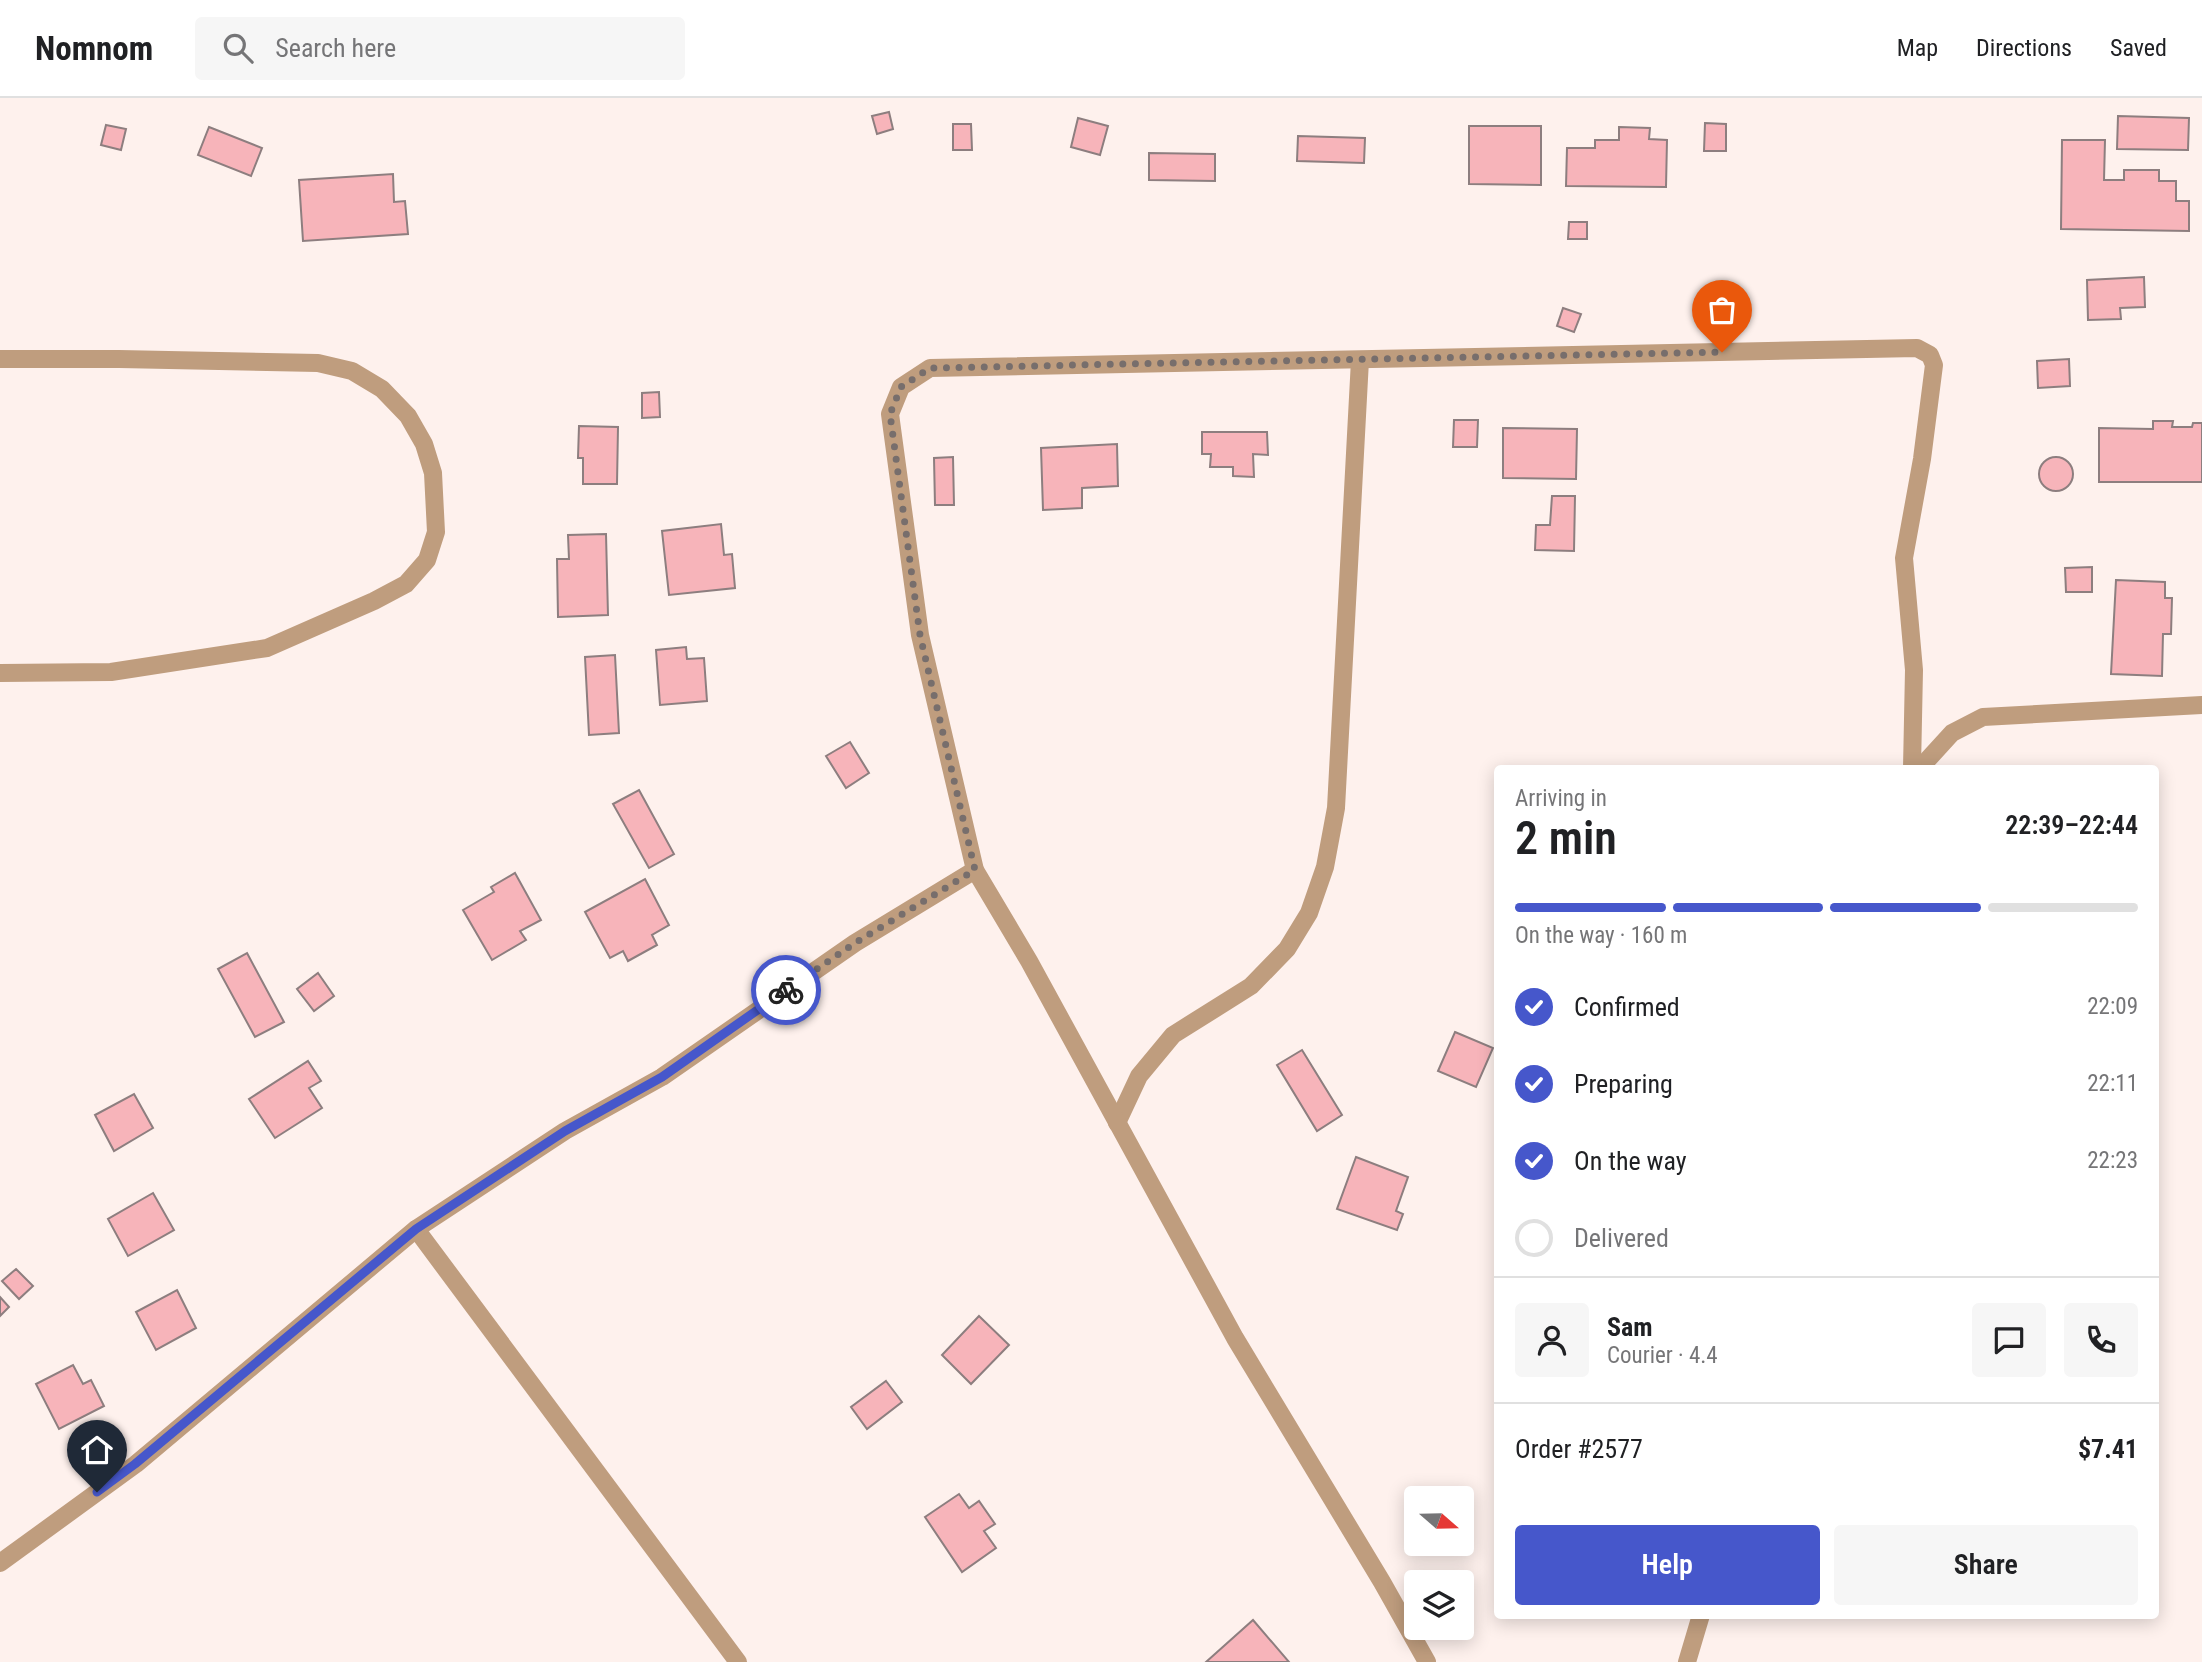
<!DOCTYPE html>
<html lang="en">
<head>
<meta charset="utf-8">
<style>
	:root { --surface:#fff; --page:#f6f6f6; --text:#202124; --muted:#757577; --line:#e0e0e0; --accent:#4657cb }
	body { margin:0; font-family:"Roboto Condensed",sans-serif; background:var(--page); color:var(--text); height:100vh; display:flex; flex-direction:column; font-size:26px; white-space:nowrap }
	* { box-sizing:border-box; margin:0 }
	p { font-size:23px; color:var(--muted) }
	.icon { flex:none; width:38px; height:38px; fill:none; stroke:currentColor; stroke-width:2; stroke-linecap:round; stroke-linejoin:round }
	.map { position:relative; flex:1; overflow:hidden }
	.panel { position:absolute; left:1494px; top:667px; width:665px; height:854px; display:flex; flex-direction:column; background:var(--surface); border-radius:7px; box-shadow:0 4px 18px #0003 }
	.panel>* { flex:none }
	.needle { width:46px; rotate:110deg }
	.tools { position:absolute; left:1404px; top:1388px; display:grid; gap:14px }
	.tools a { display:grid; place-items:center; width:70px; height:70px; border-radius:7px; background:var(--surface); box-shadow:0 4px 18px #0003; font-size:35px }
	.pin { position:absolute; display:grid; place-items:center; width:60px; height:60px; color:#fff; margin:-72px -30px; border-radius:50% 50% 50% 0; rotate:-45deg; box-shadow:0 0 7px #0007 }
	.pin .icon { rotate:45deg }
	.courier { position:absolute; display:grid; place-items:center; width:70px; height:70px; margin:-35px; border:5px solid #4657cb; border-radius:50%; background:#fff; color:#222; box-shadow:0 2px 9px #0007 }
	.summary em { font-style:normal; font-weight:600 }
	.summary div { display:flex; flex-direction:column-reverse }
	.summary { display:flex; align-items:center; justify-content:space-between; height:119px; padding:0 21px }
	h1 { font-size:46px; font-weight:600; line-height:52px }
	.bar { display:grid; grid-template-columns:repeat(4,1fr); gap:10px 7px; align-content:center; height:84px; padding:0 21px }
	.bar i { height:9px; border-radius:5px; background:var(--line) }
	.bar .active { background:var(--accent) }
	.bar p { grid-column:span 4 }
	.line { display:flex; align-items:center; gap:18px; padding:0 21px; border-top:2px solid var(--line) }
	.line div { flex:1 }
	.round { display:grid; place-items:center; flex:none; width:74px; height:74px; border-radius:7px; background:var(--page) }
	ol { padding:0 21px; list-style:none }
	li { display:flex; align-items:center; gap:21px; height:77px }
	li p { margin-inline-start:auto }
	li .icon { padding:7px; border-radius:50%; background:var(--accent); color:#fff; stroke-width:4 }
	li:last-child { color:var(--muted) }
	li i { width:38px; height:38px; border:4px solid var(--line); border-radius:50% }
	.primary-button { display:flex; gap:14px; margin-top:auto; padding:14px 21px }
	.primary-button a { flex:1; height:80px; border-radius:7px; background:var(--accent); color:#fff; font-size:28px; font-weight:600; line-height:80px; text-align:center }
	.primary-button a+a { background:var(--page); color:var(--text) }
	header { display:flex; align-items:center; gap:42px; box-sizing:border-box; height:98px; padding:0 35px; background:var(--surface); border-bottom:2px solid var(--line) }
	header strong { font-size:33px }
	nav { display:flex; gap:38px; margin-inline-start:auto; font-size:24px }
	.search { width:490px; height:63px; background:var(--page); display:flex; align-items:center; gap:18px; box-sizing:border-box; padding:0 24px; border-radius:7px; color:var(--muted); font-size:26px }
	.map>svg:first-child { display:block }
</style>
</head>
<body>
<header>
<strong>Nomnom</strong>
<div class="search"><svg class="icon" aria-label="search" viewBox="0 0 24 24"><circle cx="10" cy="10" r="6"/><path d="M15 15l6 6"/></svg>Search here</div>
<nav><a>Map</a><a>Directions</a><a>Saved</a></nav>
</header>
<div class="map">
<svg width="2202" height="1564" viewBox="0 0 2202 1564">
	<rect width="100%" height="100%" fill="#fef1ed"/>
	<g fill="#f7b4ba" stroke="#8d7e7f" stroke-width="2">
		<path d="M889,14l4,17 -16,5 -5,-18z"/>
		<path d="M2118,18l71,2 -1,32 -71,-1z"/>
		<path d="M1078,20l30,8 -8,29 -29,-8z"/>
		<path d="M1705,25l21,1v27h-22z"/>
		<path d="M953,26h18l1,26h-19z"/>
		<path d="M106,27l20,4 -5,21 -20,-5z"/>
		<path d="M1469,28h72v59l-72,-1z"/>
		<path d="M209,29l53,21 -11,28 -53,-21z"/>
		<path d="M1619,29l31,1 -1,11 18,1 -1,47 -100,-1 1,-38h28v-8h24z"/>
		<path d="M1298,38l67,2 -1,25 -67,-2z"/>
		<path d="M2062,42h43l-1,40h20v-10h35v11h17v20h13v30l-128,-2z"/>
		<path d="M1149,55l66,1v27l-66,-1z"/>
		<path d="M393,76l1,28 11,-1 3,33 -105,7 -4,-61z"/>
		<path d="M1569,124h18v17h-19z"/>
		<path d="M2144,179l1,30 -25,1 1,11 -33,1 -1,-40z"/>
		<path d="M1563,210l18,6 -7,18 -17,-6z"/>
		<path d="M2069,261l1,27 -32,2 -1,-27z"/>
		<path d="M659,294l1,25 -18,1v-25z"/>
		<path d="M1454,322h24l-1,27h-24z"/>
		<path d="M2153,323h20l-1,6h20l1,-4h9v59h-103v-54l54,1z"/>
		<path d="M579,328l39,1 -1,57h-34v-26h-5z"/>
		<path d="M1503,330l74,1 -1,50 -73,-1z"/>
		<path d="M1202,334h65l1,23 -15,-1 1,23 -21,-1v-9h-23l1,-13h-9z"/>
		<path d="M1117,346l1,42 -36,2v20l-39,2 -2,-62z"/>
		<path d="M953,359l1,48h-19l-1,-47z"/>
		<circle cx="2056" cy="376" r="17"/>
		<path d="M1552,398h23l-1,55 -39,-1 1,-25h14z"/>
		<path d="M721,426l3,31 8,-1 3,34 -66,7 -7,-64z"/>
		<path d="M606,436l2,81 -50,2 -1,-58h12l-1,-24z"/>
		<path d="M2092,469v25h-26l-1,-24z"/>
		<path d="M2116,482l49,2v16h7l-1,36h-8l-1,42 -51,-2z"/>
		<path d="M686,549l1,12 17,-1 3,43 -47,4 -4,-55z"/>
		<path d="M615,557l4,78 -30,2 -4,-78z"/>
		<path d="M850,644l19,31 -23,15 -20,-32z"/>
		<path d="M639,692l35,64 -25,14 -36,-64z"/>
		<path d="M515,775l26,47 -21,11 6,9 -34,20 -29,-50 31,-18 -3,-5z"/>
		<path d="M645,781l24,46 -17,10 5,10 -29,16 -5,-10 -13,7 -25,-46z"/>
		<path d="M247,855l37,69 -29,15 -37,-68z"/>
		<path d="M318,875l16,23 -20,15 -17,-22z"/>
		<path d="M1455,934l38,16 -17,39 -38,-16z"/>
		<path d="M1302,952l40,65 -25,16 -40,-66z"/>
		<path d="M308,963l13,20 -12,7 13,20 -47,30 -26,-39z"/>
		<path d="M134,996l19,34 -39,23 -19,-36z"/>
		<path d="M1356,1059l52,20 -12,34 7,3 -6,16 -60,-21z"/>
		<path d="M153,1095l21,37 -46,26 -20,-37z"/>
		<path d="M16,1171l17,17 -14,13 -17,-18z"/>
		<path d="M177,1192l19,38 -40,22 -20,-38z"/>
		<path d="M0,1199l9,10 -9,9z"/>
		<path d="M979,1218l30,29 -38,39 -29,-29z"/>
		<path d="M73,1267l10,19 8,-4 13,26 -45,23 -23,-45z"/>
		<path d="M886,1283l16,21 -35,27 -16,-22z"/>
		<path d="M959,1396l10,14 10,-7 16,23 -11,7 12,17 -34,24 -37,-55z"/>
		<path d="M1253,1522l36,42h-83z"/>
	</g>
	<g fill="none" stroke-linecap="round" stroke-linejoin="round">
		<g stroke="#bf9d7e" stroke-width="18">
			<path d="M0,261h119l199,4 34,8 30,18 26,27 16,28 9,29 3,59 -9,28 -21,24 -32,17 -107,47 -156,24 -111,1"/>
			<path d="M1920,670l32,-35 31,-16 219,-12"/>
			<path d="M1117,1025l22,-47 34,-41 78,-49 36,-37 22,-36 16,-46 11,-59 24,-448"/>
			<path d="M416,1131l322,433"/>
			<path d="M0,1465l136,-99 280,-235 149,-98 97,-54 193,-134 120,-73"/>
			<path d="M1427,1564l-45,-80 -147,-244 -206,-377 -54,-91 -55,-235 -30,-221 11,-27 29,-19 987,-20 13,7 4,10 -12,94 -18,99 10,112 -2,98"/>
			<path d="M1687,1564l14,-47"/>
		</g>
	</g>
	<g fill="none" stroke-linecap="round" stroke-linejoin="round">
		<path stroke="#776e6c" stroke-width="7" stroke-dasharray="0 12.6" d="M786,892l69,-47 120,-73 -55,-235 -30,-221 11,-27 29,-19 792,-16"/>
		<path stroke="#4657cb" stroke-width="9" d="M97,1394l38,-28 281,-235 149,-98 97,-54 124,-87"/>
	</g>
</svg>
<div class="tools">
<a><svg class="needle" viewBox="-14 -14 28 28"><path d="M0-13l5 13h-10z" fill="#e53935"/><path d="M0 13l5-13h-10z" fill="#757577"/></svg></a>
<a><svg class="icon" aria-label="layers" viewBox="0 0 24 24"><path d="M12 4l9 5-9 5-9-5zM3 14l9 5 9-5"/></svg></a>
</div>
<div class="pin" style="left:1722px;top:254px;background:#ea580c"><svg class="icon" aria-label="bag" viewBox="0 0 24 24"><path d="M5 8h14l-1 12H6zM9 8a3 3 0 0 1 6 0"/></svg></div>
<div class="pin" style="left:97px;top:1394px;background:#1f2937"><svg class="icon" aria-label="home" viewBox="0 0 24 24"><path d="M3 11l9-7 9 7M6 9v11h12V9"/></svg></div>
<div class="courier" style="left:786px;top:892px"><svg class="icon" aria-label="bike" viewBox="0 0 24 24"><circle cx="6" cy="16" r="4"/><circle cx="18" cy="16" r="4"/><path d="M6 16l4-8h5l3 8M10 8l3 8H6M13 5h3"/></svg></div>
<section class="panel">
<div class="summary"><div><h1>2 min</h1><p>Arriving in</p></div><em>22:39–22:44</em></div>
<div class="bar"><i class="active"></i><i class="active"></i><i class="active"></i><i></i><p>On the way · 160 m</p></div>
<ol>
<li><svg class="icon" aria-label="check" viewBox="0 0 24 24"><path d="M5 12l5 5 9-10"/></svg>Confirmed<p>22:09</p></li>
<li><svg class="icon" aria-label="check" viewBox="0 0 24 24"><path d="M5 12l5 5 9-10"/></svg>Preparing<p>22:11</p></li>
<li><svg class="icon" aria-label="check" viewBox="0 0 24 24"><path d="M5 12l5 5 9-10"/></svg>On the way<p>22:23</p></li>
<li><i></i>Delivered</li>
</ol>
<div class="line" style="height:126px"><a class="round"><svg class="icon" aria-label="person" viewBox="0 0 24 24"><circle cx="12" cy="8" r="4"/><path d="M4 21q1-7 8-7t8 7"/></svg></a><div><b>Sam</b><p>Courier · 4.4</p></div><a class="round"><svg class="icon" aria-label="chat" viewBox="0 0 24 24"><path d="M4 5h16v11H9l-5 4z"/></svg></a><a class="round"><svg class="icon" aria-label="phone" viewBox="0 0 24 24"><path d="M5 4h4l2 5-3 2q2 4 5 5l2-3 5 2v4C11 20 4 13 5 4z"/></svg></a></div>
<div class="line" style="height:91px"><div>Order #2577</div><b>$7.41</b></div>
<div class="primary-button"><a>Help</a><a>Share</a></div>
</section>
</div>
</body>
</html>
